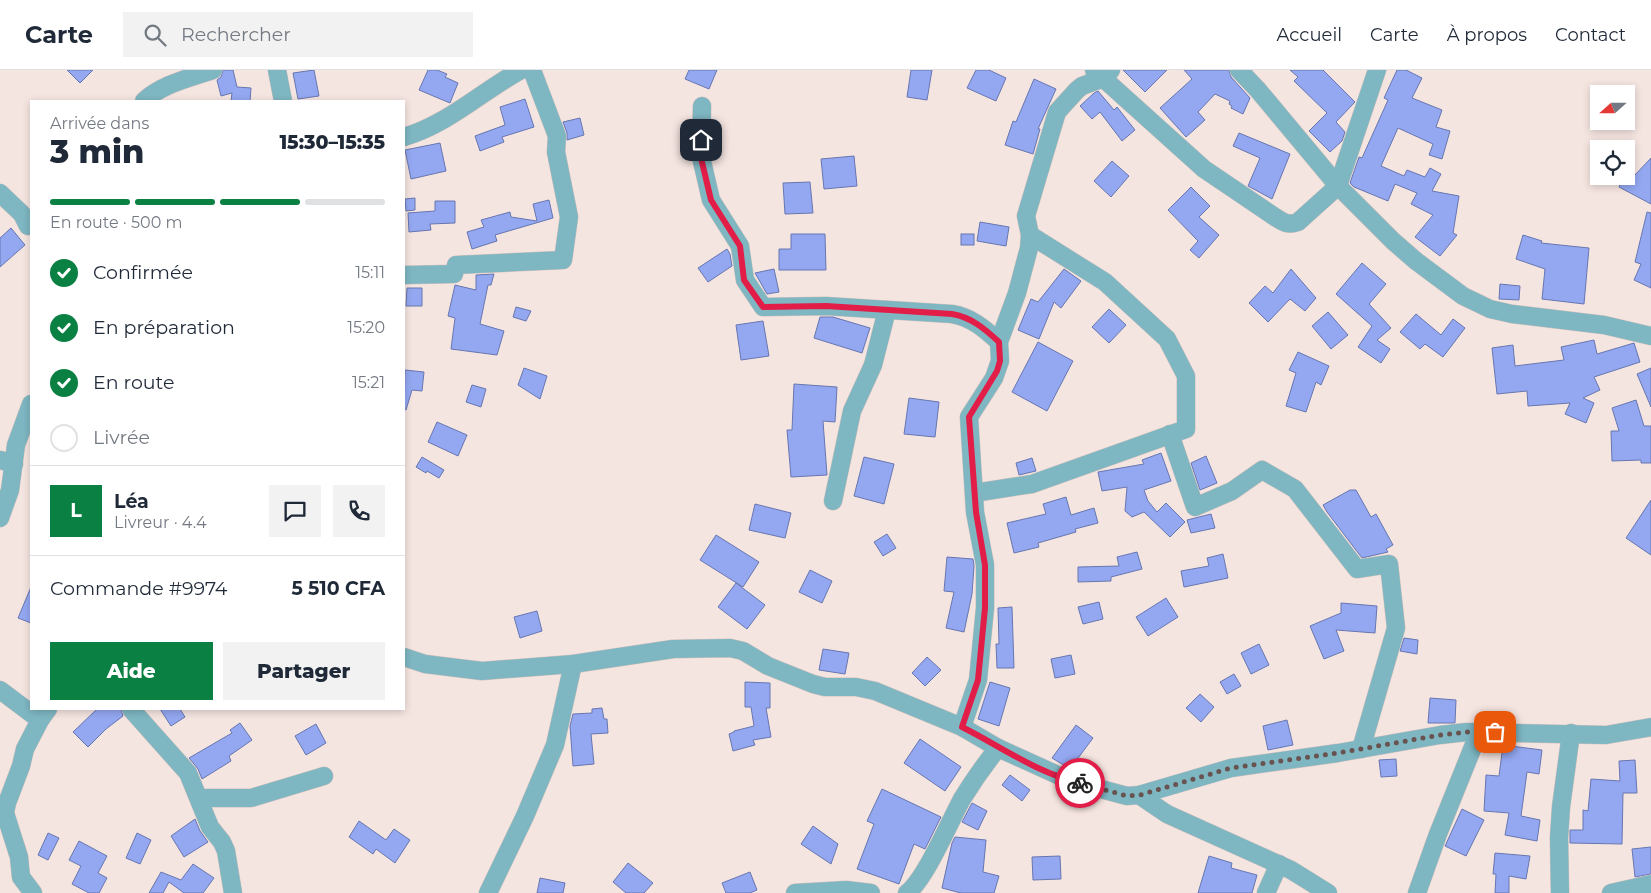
<!DOCTYPE html>
<html lang="fr">
<head>
<meta charset="utf-8">
<style>
	:root { --surface:#fff; --page:#f2f2f3; --text:#1f2937; --muted:#747a83; --line:#e0e1e3; --accent:#0b8043 }
	body { margin:0; font-family:Montserrat,sans-serif; background:var(--page); color:var(--text); height:100vh; display:flex; flex-direction:column; font-size:19px; white-space:nowrap }
	* { box-sizing:border-box; margin:0 }
	p { font-size:16px; color:var(--muted) }
	.icon { flex:none; width:28px; height:28px; fill:none; stroke:currentColor; stroke-width:2; stroke-linecap:round; stroke-linejoin:round }
	.map { position:relative; flex:1; overflow:hidden }
	.sheet { position:absolute; left:30px; top:30px; width:375px; height:610px; display:flex; flex-direction:column; background:var(--surface); border-radius:0px; box-shadow:0 2px 8px #0003 }
	.sheet>* { flex:none }
	.needle { width:32px; rotate:249deg }
	.controls { position:absolute; left:1590px; top:15px; display:grid; gap:10px }
	.controls a { display:grid; place-items:center; width:45px; height:45px; border-radius:0px; background:var(--surface); box-shadow:0 2px 8px #0003; font-size:25px }
	.pin { position:absolute; display:grid; place-items:center; width:42px; height:42px; color:#fff; margin:-21px; border-radius:10px; box-shadow:0 2px 8px #0006 }
	.courier { position:absolute; display:grid; place-items:center; width:50px; height:50px; margin:-25px; border:4px solid #e11d48; border-radius:50%; background:#fff; color:#222; box-shadow:0 1px 6px #0007 }
	.summary em { font-style:normal; font-weight:800 }
	.summary div { display:flex; flex-direction:column-reverse }
	.summary { display:flex; align-items:center; justify-content:space-between; height:85px; padding:0 20px }
	h1 { font-size:32px; font-weight:800; line-height:38px }
	.bar { display:grid; grid-template-columns:repeat(4,1fr); gap:8px 5px; align-content:center; height:60px; padding:0 20px }
	.bar i { height:6px; border-radius:4px; background:var(--line) }
	.bar .selected { background:var(--accent) }
	.bar p { grid-column:span 4 }
	.line { display:flex; align-items:center; gap:12px; padding:0 20px; border-top:1px solid var(--line) }
	.line div { flex:1 }
	.round { display:grid; place-items:center; flex:none; width:52px; height:52px; border-radius:0px; background:var(--page) }
	ol { padding:0 20px; list-style:none }
	li { display:flex; align-items:center; gap:15px; height:55px }
	li p { margin-inline-start:auto }
	li .icon { padding:5px; border-radius:50%; background:var(--accent); color:#fff; stroke-width:4 }
	li:last-child { color:var(--muted) }
	li i { width:28px; height:28px; border:2px solid var(--line); border-radius:50% }
	.primary-button { display:flex; gap:10px; margin-top:auto; padding:10px 20px }
	.primary-button a { flex:1; height:58px; border-radius:0px; background:var(--accent); color:#fff; font-size:20px; font-weight:800; line-height:58px; text-align:center }
	.primary-button a+a { background:var(--page); color:var(--text) }
	header { display:flex; align-items:center; gap:30px; box-sizing:border-box; height:70px; padding:0 25px; background:var(--surface); border-bottom:1px solid var(--line) }
	header strong { font-size:24px }
	nav { display:flex; gap:28px; margin-inline-start:auto; font-size:18px }
	.search { width:350px; height:45px; background:var(--page); display:flex; align-items:center; gap:12px; box-sizing:border-box; padding:0 18px; border-radius:0px; color:var(--muted); font-size:19px }
	.map>svg:first-child { display:block }
</style>
</head>
<body>
<header>
<strong>Carte</strong>
<div class="search"><svg class="icon" aria-label="search" viewBox="0 0 24 24"><circle cx="10" cy="10" r="6"/><path d="M15 15l6 6"/></svg>Rechercher</div>
<nav><a>Accueil</a><a>Carte</a><a>À propos</a><a>Contact</a></nav>
</header>
<div class="map">
<svg width="1651" height="823" viewBox="0 0 1651 823">
	<rect width="100%" height="100%" fill="#f5e5e1"/>
	<g fill="#94a8f1" stroke="#6776b0">
		<path d="M67,0h26l-13,13z"/>
		<path d="M223,0h10l4,17 14,1 -1,13h-19l1,-8 -11,3 -4,-16 4,-3z"/>
		<path d="M314,0l5,26 -21,3 -5,-26z"/>
		<path d="M428,0h9l10,4 -2,3 13,6 -8,20 -31,-13z"/>
		<path d="M689,0h28l-8,19 -24,-10z"/>
		<path d="M911,0h21l-5,30 -20,-3z"/>
		<path d="M976,0h13l17,8 -10,23 -29,-13z"/>
		<path d="M1123,0h44l-22,22z"/>
		<path d="M1184,0h45l2,7 19,21 -7,16 -12,-6 1,-2 -3,-2 1,-3 -15,-7 -17,18 7,8 -19,17 -26,-29 32,-29z"/>
		<path d="M1290,0h33l32,32 -19,20 9,10 -3,9 -12,11 -21,-21 18,-18 -33,-32 4,-4z"/>
		<path d="M1397,0h9l16,8 -10,20 30,12 -6,17 14,4 -8,28 -13,-4 4,-11 -35,-16 -17,38 23,10 3,-6 18,7 5,-9 11,6 -9,17 27,5 -6,37 4,2 -17,21 -25,-19 18,-22 -22,-11 6,-11 -22,-9 -7,17 -34,-14 -4,-4 9,-26 3,1 26,-58 -4,-2z"/>
		<path d="M1034,9l22,10 -18,40h2l-7,25 -28,-9 8,-24 3,1z"/>
		<path d="M1098,21l16,19 3,-3 18,23 -13,11 -22,-29 -8,7 -12,-13 14,-13z"/>
		<path d="M525,29l9,28 -32,10 2,5 -24,9 -5,-15 30,-11 -5,-18z"/>
		<path d="M580,48l4,17 -17,5v-7l-4,-11z"/>
		<path d="M1239,63l51,21 -18,45 -24,-13 12,-28 -27,-12z"/>
		<path d="M440,73l6,28 -35,8 -6,-29z"/>
		<path d="M854,86l3,30 -33,3 -3,-30z"/>
		<path d="M1651,88v46l-32,-17 5,-11h2v-3l8,3z"/>
		<path d="M1112,91l17,15 -18,21 -17,-16z"/>
		<path d="M810,112l3,31 -28,1 -2,-31z"/>
		<path d="M1191,117l19,19 -11,11 20,18 -20,23 -9,-8 8,-9 -30,-31z"/>
		<path d="M415,128v12l-9,1 -1,-12z"/>
		<path d="M549,130l4,18 -58,17 2,6 -25,8 -5,-17 17,-5 -3,-7 29,-8 1,5 26,4 -4,-17z"/>
		<path d="M435,131h20v22l-25,1 1,6 -22,2 -1,-19 27,-2z"/>
		<path d="M1647,142l4,1v75l-17,-8 7,-16 -6,-2z"/>
		<path d="M980,152l29,5 -3,19 -29,-5z"/>
		<path d="M11,158l14,17 -25,22v-29z"/>
		<path d="M791,164h34l1,36h-47v-21h12z"/>
		<rect x="961" y="164" width="13" height="11"/>
		<path d="M1523,165l19,6 -1,2 48,5 -5,56 -42,-5 3,-30 -29,-10z"/>
		<path d="M727,179l3,5 2,12 -24,16 -10,-14z"/>
		<path d="M1362,193l24,21 -17,20 22,24 -14,12 13,9 -9,14 -23,-16 14,-21 -36,-32z"/>
		<path d="M774,199l5,23 -12,2 -12,-21z"/>
		<path d="M1064,199l17,12 -20,27 -7,-6 -15,37 -21,-9 13,-31 7,3z"/>
		<path d="M1291,199l25,29 -11,13 -15,-12 -22,23 -19,-19 16,-17 8,7z"/>
		<path d="M494,204l-3,11h-3l-8,39 24,7 -7,24 -46,-6 4,-31 -7,-2 7,-31 21,5v-15z"/>
		<path d="M1500,214l20,2 -1,14 -20,-1z"/>
		<path d="M407,218h15v18h-16z"/>
		<path d="M516,237l15,4 -5,10 -13,-4z"/>
		<path d="M1109,239l17,16 -17,18 -17,-16z"/>
		<path d="M1328,242l20,23 -17,14 -19,-23z"/>
		<path d="M1416,244l25,21 12,-16 12,9 -22,29 -18,-13 -5,5 -20,-17z"/>
		<path d="M820,247h13l37,11 -8,25 -48,-15z"/>
		<path d="M763,251l6,35 -28,4 -5,-35z"/>
		<path d="M1594,270l3,14 37,-11 6,19 -46,15 6,13 -17,8 11,5 -8,20 -21,-9 5,-11 -42,3 -1,-15 -30,3 -5,-46 21,-3 2,21 49,-6 -3,-13z"/>
		<path d="M1038,272l35,19 -26,50 -35,-19z"/>
		<path d="M1298,282l31,14 -8,19 -5,-3 -10,30 -20,-6 10,-33 -7,-3z"/>
		<path d="M524,298l23,8 -7,23 -22,-14z"/>
		<path d="M1651,298v39l-14,-33z"/>
		<path d="M405,300l19,2 -2,19 -10,-1 -6,20 -2,-1z"/>
		<path d="M794,314l43,3 -2,35 -12,-1 4,54 -36,2 -4,-47h5z"/>
		<path d="M472,315l14,4 -5,18 -15,-5z"/>
		<path d="M909,328l30,4 -4,35 -31,-3z"/>
		<path d="M1636,330l8,26h7v37h-10v-3l-29,1 -1,-30h8l-7,-23z"/>
		<path d="M437,352l30,13 -9,21 -30,-14z"/>
		<path d="M1161,383l10,28 -27,9 4,11 9,11 9,-9 19,19 -15,15 -26,-25 -12,5 -7,-6 2,-24 -25,4 -4,-19 46,-8 -2,-4z"/>
		<path d="M1206,386l11,27 -17,7 -9,-27z"/>
		<path d="M422,387l22,13 -5,8 -12,-7 -1,2 -10,-6z"/>
		<path d="M864,387l30,7 -10,40 -30,-8z"/>
		<path d="M1032,388l4,13 -17,4 -3,-12z"/>
		<path d="M1350,420h6l15,27 5,-3 17,31 -7,4 2,3 -26,6 -35,-46 -4,-7z"/>
		<path d="M1066,427l5,18 23,-7 4,15 -23,6 1,3 -38,11 1,4 -25,6 -7,-30 39,-9 -3,-10z"/>
		<path d="M1651,430v55l-25,-17z"/>
		<path d="M755,434l36,9 -6,25 -36,-8z"/>
		<path d="M1211,444l4,14 -24,5 -4,-13z"/>
		<path d="M887,464l9,14 -13,8 -9,-14z"/>
		<path d="M716,465l43,27 -16,25 -43,-27z"/>
		<path d="M1137,482l5,17 -31,8v4l-33,1v-15l41,-1 -2,-9z"/>
		<path d="M1223,484l5,24 -44,9 -3,-16 28,-5 -2,-8z"/>
		<path d="M947,487l26,2 1,7 -2,28 -8,38 -18,-4 8,-36 -10,-1z"/>
		<path d="M810,500l22,11 -10,22 -23,-11z"/>
		<path d="M736,513l29,22 -18,24 -29,-22z"/>
		<path d="M31,517v36l-13,-5z"/>
		<path d="M1166,528l12,19 -30,19 -12,-19z"/>
		<path d="M1099,532l4,17 -20,5 -5,-17z"/>
		<path d="M1341,533l36,3 -2,27 -39,-3 8,21 -20,8 -14,-33 31,-13z"/>
		<path d="M1012,537l2,61h-17l-1,-24h3l-1,-36z"/>
		<path d="M537,541l5,20 -22,7 -6,-21z"/>
		<path d="M1404,568l14,2 -1,14 -17,-3z"/>
		<path d="M1259,574l10,21 -18,9 -10,-21z"/>
		<path d="M823,579l26,4 -4,21 -26,-4z"/>
		<path d="M1071,585l4,19 -20,4 -4,-19z"/>
		<path d="M927,587l14,13 -16,16 -13,-13z"/>
		<path d="M1234,604l7,12 -14,8 -7,-12z"/>
		<path d="M745,612l25,1v25h-4l5,29 -18,3 2,5 -22,6 -4,-17 5,-2v-1l20,-5 -3,-19h-6z"/>
		<path d="M990,612l20,6 -11,38 -21,-7z"/>
		<path d="M1200,624l14,13 -13,15 -15,-14z"/>
		<path d="M1430,628l26,2 -1,23h-27z"/>
		<path d="M602,638l2,11h3l1,14 -17,1 3,30 -21,2 -3,-40 3,-12 19,-1v-4z"/>
		<path d="M97,639h24l2,7 -17,13 -18,18 -15,-15z"/>
		<path d="M160,639h20l5,8 -14,9z"/>
		<path d="M1287,650l6,25 -25,5 -5,-24z"/>
		<path d="M240,653l12,17 -23,16 2,5 -29,18 -4,-10 -9,-11 43,-25 -2,-3z"/>
		<path d="M316,654l10,19 -20,12 -11,-19z"/>
		<path d="M1076,655l17,13 -23,31 -18,-11z"/>
		<path d="M920,669l41,28 -16,24 -41,-28z"/>
		<path d="M1503,675l39,5 -3,24 -12,-2 -6,44 19,4 -3,21 -32,-6 4,-22 -25,-2 2,-36 13,1z"/>
		<path d="M1396,689l1,17 -16,1 -2,-17z"/>
		<path d="M1635,690l2,33h-14l-1,51 -52,-1v-13h13v-20l5,1 3,-32 29,2 -1,-20z"/>
		<path d="M1010,705l20,15 -8,11 -20,-16z"/>
		<path d="M882,719l59,28 -16,32 -11,-5 -15,40 -42,-15 17,-45 -7,-3z"/>
		<path d="M972,733l15,8 -9,19 -16,-8z"/>
		<path d="M1462,739l22,11 -18,36 -21,-10z"/>
		<path d="M195,749l5,12 8,11 -24,15 -13,-21z"/>
		<path d="M359,751l27,19 8,-11 16,11 -15,23 -19,-14 -3,5 -24,-17z"/>
		<path d="M813,756l25,18 -7,20 -30,-20z"/>
		<path d="M48,763l11,5 -11,22 -10,-5z"/>
		<path d="M137,763l14,7 -11,24 -14,-6z"/>
		<path d="M955,767l31,3 -3,32 16,4 -5,17h-33l-19,-5 10,-45z"/>
		<path d="M79,771l28,15 -9,17 9,5 -8,15h-10l-17,-9 9,-18 -12,-6z"/>
		<path d="M1651,777v27l-16,3 -3,-28z"/>
		<path d="M1495,783l35,3 -4,23 -17,-3v17h-14l1,-19h-3z"/>
		<path d="M1060,786l1,23 -28,1 -1,-23z"/>
		<path d="M1209,786l23,7 -1,5 26,7 -5,18h-54z"/>
		<path d="M628,793l25,20 -9,10h-18l-13,-11z"/>
		<path d="M193,794l21,14 -11,15h-19l-15,-11 -6,11h-14l12,-21 20,8z"/>
		<path d="M750,802l7,18 -7,3h-24l-4,-10z"/>
		<path d="M540,808l25,5 -2,10h-26z"/>
	</g>
	<g fill="none" stroke-linecap="round" stroke-linejoin="round">
		<defs>
			<g id="minor">
				<path d="M277,0l6,31"/>
				<path d="M1094,0l110,99 71,48c8,5 13,9 23,5l40,-36 39,-116"/>
				<path d="M1239,0l19,20 80,96 55,55 23,20 47,35 27,13 22,5 92,11 47,11"/>
				<path d="M144,31c18,-17 46,-23 69,-31"/>
				<path d="M702,36l-1,51 10,43 29,46 5,34 18,27 63,-1 126,8c19,3 33,15 47,28"/>
				<path d="M404,67c44,-13 77,-45 117,-67"/>
				<path d="M0,123l22,21 6,12"/>
				<path d="M404,205l50,-1 2,-9 107,-5 6,-43 -13,-65 1,-16 -25,-66"/>
				<path d="M1170,364l25,73 37,-16 30,-21 33,19 62,80 32,-5 7,64 -35,121"/>
				<path d="M0,390l14,4"/>
				<path d="M974,423l58,-9 154,-55v-53l-19,-37 -62,-57 -75,-47"/>
				<path d="M833,431l19,-90 21,-46 14,-55"/>
				<path d="M0,448l10,-28 6,-45 15,-41"/>
				<path d="M404,587l21,7 57,7 91,-7 100,-15 57,-1 13,3 25,15 45,18 12,3h31l19,4 87,36 36,21 73,33 56,15 12,-1 92,-27 107,-15 102,-18 27,-3 139,3 45,-8"/>
				<path d="M0,620l40,30"/>
				<path d="M131,639l57,64 22,54 12,15 4,9 7,42"/>
				<path d="M962,657l16,-47 7,-72v-43l-10,-53 -6,-95 25,-39 6,-17 -1,-19 18,-49 12,-45 1,-13 -4,-19 31,-104 20,-22 5,-4 22,-8 7,-8"/>
				<path d="M1139,725l28,19 124,56 37,23"/>
				<path d="M199,728h52l73,-22"/>
				<path d="M33,823l-12,-16 -2,-20 -14,-44 2,-10 14,-37 4,-17 15,-29 8,-11"/>
				<path d="M488,823l37,-77 30,-71 18,-81"/>
				<path d="M795,823l51,-3 25,3"/>
				<path d="M907,823c18,-13 43,-72 55,-94 11,-18 23,-35 36,-51"/>
				<path d="M1266,823l13,-29"/>
				<path d="M1417,823l21,-59 41,-102"/>
				<path d="M1560,823l-1,-55 2,-31 10,-74"/>
				<path d="M1611,823l40,-9"/>
			</g>
		</defs>
		<use href="#minor" stroke="#d2c1bd" stroke-width="19"/>
		<use href="#minor" stroke="#7eb7c2" stroke-width="18"/>
	</g>
	<g fill="none" stroke-linecap="round" stroke-linejoin="round">
		<path stroke="#695351" stroke-width="5" stroke-dasharray="0 9" d="M1080,713l47,13 13,-1 91,-27 107,-15 102,-18 27,-3h28"/>
		<path stroke="#e11d48" stroke-width="6" d="M701,70v18l10,42 29,46 4,34 19,27 63,-1 126,8c19,3 33,15 47,28l1,19 -3,10 -28,46 7,95 9,53v43l-7,72 -16,47c38,19 75,46 118,56"/>
	</g>
</svg>
<div class="controls">
<a><svg class="needle" viewBox="-14 -14 28 28"><path d="M0-13l5 13h-10z" fill="#e53935"/><path d="M0 13l5-13h-10z" fill="#747a83"/></svg></a>
<a><svg class="icon" aria-label="locate" viewBox="0 0 24 24"><circle cx="12" cy="12" r="6"/><path d="M12 2v4M12 18v4M2 12h4M18 12h4"/></svg></a>
</div>
<div class="pin" style="left:1495px;top:662px;background:#ea580c"><svg class="icon" aria-label="bag" viewBox="0 0 24 24"><path d="M5 8h14l-1 12H6zM9 8a3 3 0 0 1 6 0"/></svg></div>
<div class="pin" style="left:701px;top:70px;background:#1f2937"><svg class="icon" aria-label="home" viewBox="0 0 24 24"><path d="M3 11l9-7 9 7M6 9v11h12V9"/></svg></div>
<div class="courier" style="left:1080px;top:713px"><svg class="icon" aria-label="bike" viewBox="0 0 24 24"><circle cx="6" cy="16" r="4"/><circle cx="18" cy="16" r="4"/><path d="M6 16l4-8h5l3 8M10 8l3 8H6M13 5h3"/></svg></div>
<section class="sheet">
<div class="summary"><div><h1>3 min</h1><p>Arrivée dans</p></div><em>15:30–15:35</em></div>
<div class="bar"><i class="selected"></i><i class="selected"></i><i class="selected"></i><i></i><p>En route · 500 m</p></div>
<ol>
<li><svg class="icon" aria-label="check" viewBox="0 0 24 24"><path d="M5 12l5 5 9-10"/></svg>Confirmée<p>15:11</p></li>
<li><svg class="icon" aria-label="check" viewBox="0 0 24 24"><path d="M5 12l5 5 9-10"/></svg>En préparation<p>15:20</p></li>
<li><svg class="icon" aria-label="check" viewBox="0 0 24 24"><path d="M5 12l5 5 9-10"/></svg>En route<p>15:21</p></li>
<li><i></i>Livrée</li>
</ol>
<div class="line" style="height:90px"><b class="round" style="background:var(--accent);color:#fff">L</b><div><b>Léa</b><p>Livreur · 4.4</p></div><a class="round"><svg class="icon" aria-label="chat" viewBox="0 0 24 24"><path d="M4 5h16v11H9l-5 4z"/></svg></a><a class="round"><svg class="icon" aria-label="phone" viewBox="0 0 24 24"><path d="M5 4h4l2 5-3 2q2 4 5 5l2-3 5 2v4C11 20 4 13 5 4z"/></svg></a></div>
<div class="line" style="height:65px"><div>Commande #9974</div><b>5 510 CFA</b></div>
<div class="primary-button"><a>Aide</a><a>Partager</a></div>
</section>
</div>
</body>
</html>
